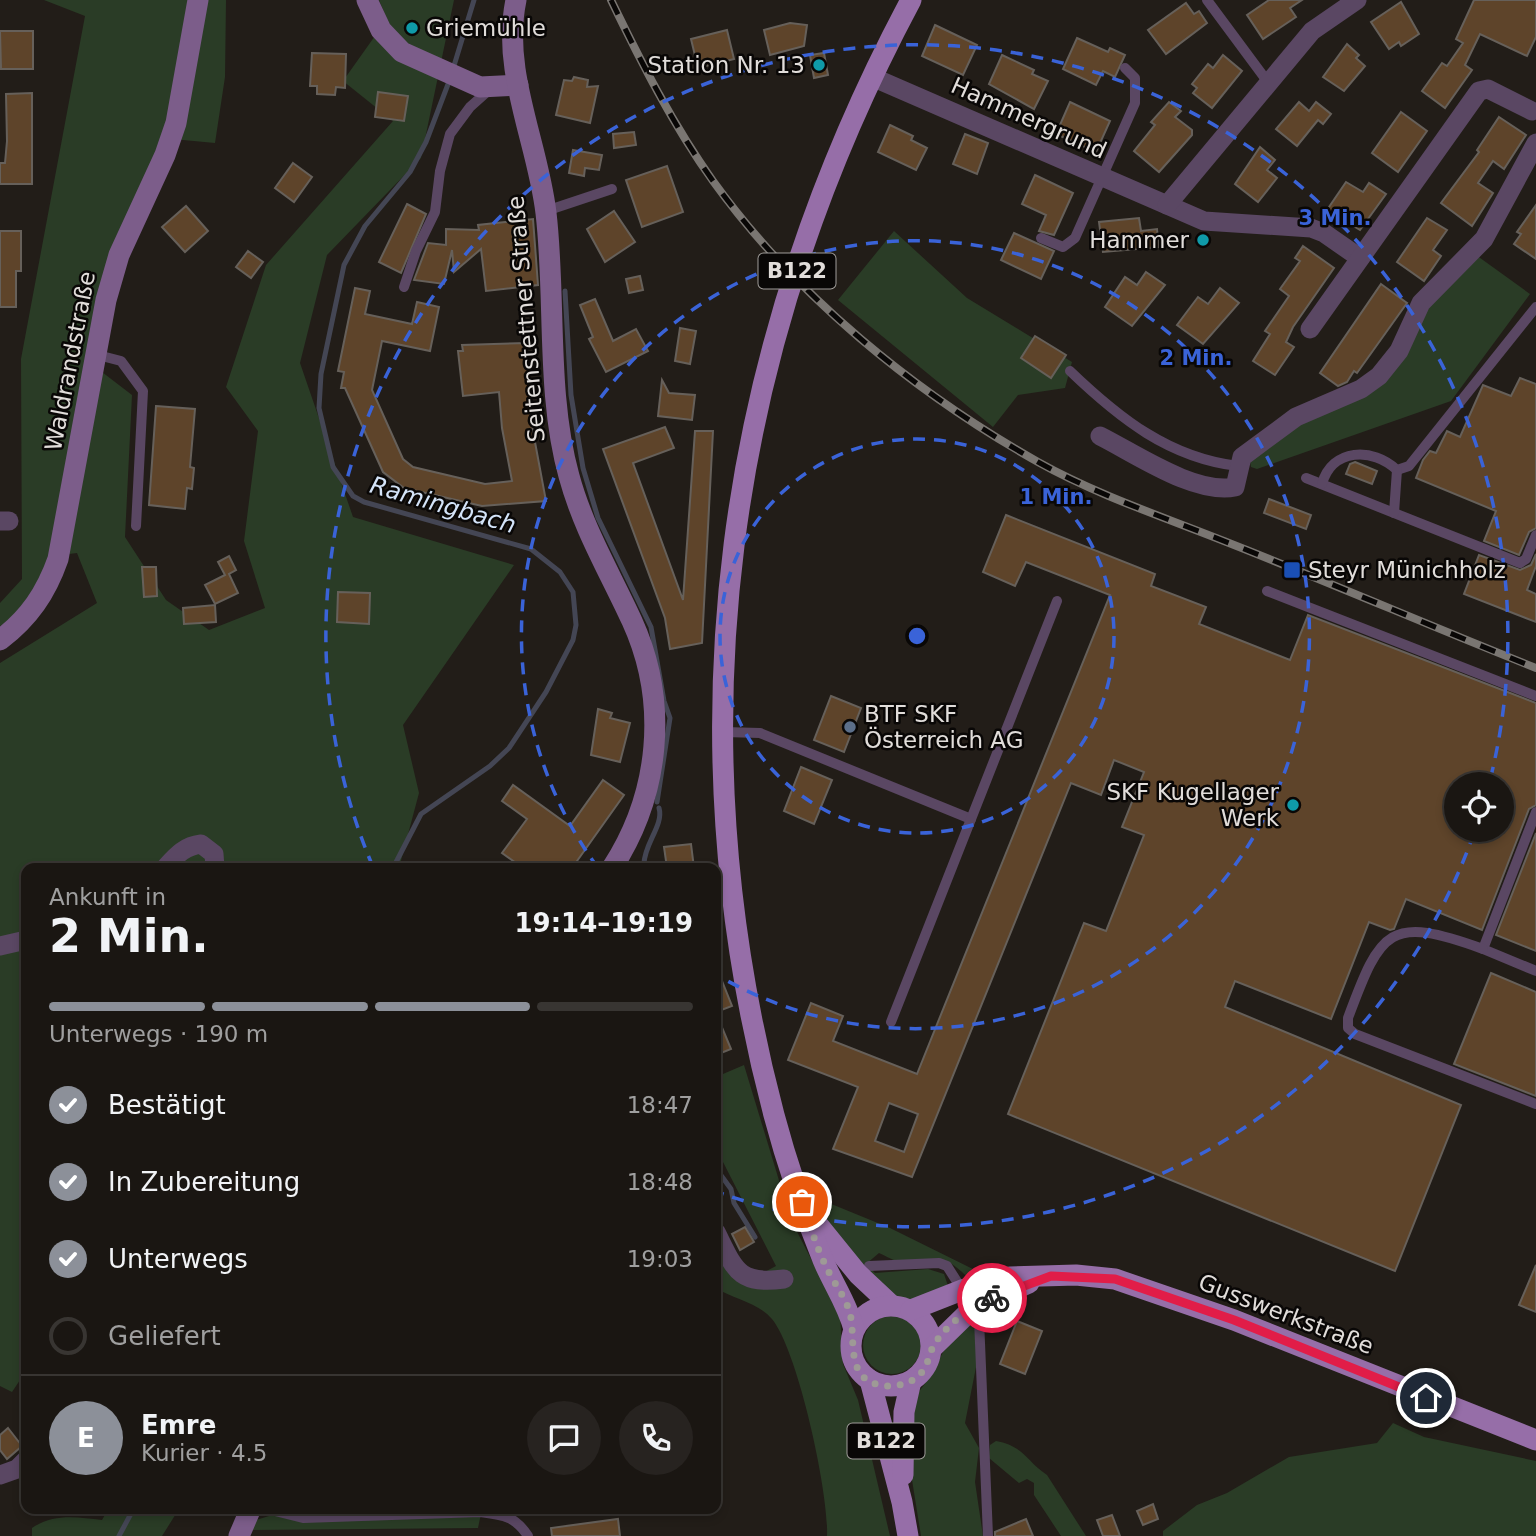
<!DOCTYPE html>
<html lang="de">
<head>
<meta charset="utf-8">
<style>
	:root { --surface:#1a1612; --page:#272320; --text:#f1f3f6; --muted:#9f9f9f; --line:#383532; --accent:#8c9099 }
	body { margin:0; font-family:"DejaVu Sans",sans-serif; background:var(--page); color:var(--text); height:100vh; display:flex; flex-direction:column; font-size:26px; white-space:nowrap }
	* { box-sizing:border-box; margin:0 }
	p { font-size:23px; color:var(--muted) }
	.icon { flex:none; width:38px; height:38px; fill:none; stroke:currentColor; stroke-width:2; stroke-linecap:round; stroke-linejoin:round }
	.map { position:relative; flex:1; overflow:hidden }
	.side { position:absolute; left:21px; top:863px; width:700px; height:651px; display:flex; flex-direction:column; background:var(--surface); border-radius:14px; box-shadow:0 4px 10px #0003,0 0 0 2px var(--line) }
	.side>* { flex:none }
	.buttons { position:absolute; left:1444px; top:772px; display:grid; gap:14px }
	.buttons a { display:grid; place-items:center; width:70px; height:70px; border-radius:50%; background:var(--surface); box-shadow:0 4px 10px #0003,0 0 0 2px var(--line); font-size:35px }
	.pin { position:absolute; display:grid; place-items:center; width:60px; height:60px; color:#fff; margin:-30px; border:4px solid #fff; border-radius:50%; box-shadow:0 2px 7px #0007 }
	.courier { position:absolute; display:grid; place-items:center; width:70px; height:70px; margin:-35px; border:5px solid #e11d48; border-radius:50%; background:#fff; color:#222; box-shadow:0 2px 9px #0007 }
	.overview em { font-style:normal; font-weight:700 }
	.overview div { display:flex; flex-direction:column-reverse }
	.overview { display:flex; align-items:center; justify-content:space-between; height:119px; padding:0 28px }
	h1 { font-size:46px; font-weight:700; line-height:52px }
	.bar { display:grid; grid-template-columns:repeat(4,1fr); gap:10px 7px; align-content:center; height:84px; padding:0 28px }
	.bar i { height:9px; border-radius:5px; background:var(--line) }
	.bar .selected { background:var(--accent) }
	.bar p { grid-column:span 4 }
	.line { display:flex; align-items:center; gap:18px; padding:0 28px; border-top:2px solid var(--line) }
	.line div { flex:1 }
	.round { display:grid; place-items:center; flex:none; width:74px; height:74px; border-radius:37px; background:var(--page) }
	ol { padding:0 28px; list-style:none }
	li { display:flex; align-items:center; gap:21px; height:77px }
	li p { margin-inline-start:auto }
	li .icon { padding:7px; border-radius:50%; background:var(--accent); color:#fff; stroke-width:4 }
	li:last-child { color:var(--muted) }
	li i { width:38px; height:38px; border:4px solid var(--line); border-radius:50% }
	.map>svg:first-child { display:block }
</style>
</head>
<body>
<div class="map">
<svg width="1536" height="1536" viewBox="0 0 1536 1536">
	<rect width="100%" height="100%" fill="#221d18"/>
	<g fill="#2a3c26">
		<path d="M44,0h182l-1,77 -10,66 -53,-5 -77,221 47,36 -7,142 41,63 43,30 56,-22 -21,-67 14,-110 -32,-44 40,-122 127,-144 -50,-40 44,-62 -8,-19h75l-33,158 -94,97 -27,108 53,154 161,48 -111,160 16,68 -20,75h-373v511l-4,-2 -10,15 -12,-6v-723l97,-60 -20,-50 -24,3 -25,55 -28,15v-23l22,-24 -1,-220 64,-343z"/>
		<path d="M894,231l73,67 105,64 -7,26 -47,7 -25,32 -155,-127z"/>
		<path d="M1476,255l54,39 -79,107 -194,68 -6,-2 -1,-6 43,-36 68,-29 60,-83z"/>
		<path d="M744,1065l47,155 49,95 3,49 15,36 32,136h-63c2,-43 -29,-185 -55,-217 -13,-16 -39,-20 -56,-31v-66l20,39 19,16 21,-11 -53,-104 -7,-35v-50z"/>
		<path d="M824,1201l66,27 95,47 -14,6c-35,-37 -32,-14 -71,-19 -6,-1 -14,-6 -21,-9l-13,11 9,9 53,-4 16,5 4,12 -36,14 -15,-3 -22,-15 -51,-65z"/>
		<circle cx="892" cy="1345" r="29"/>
		<path d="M973,1319l3,3 1,40 -12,61 14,25 -4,34 8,54h-62l-12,-75v-33l9,-35 14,-19 15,-30z"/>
		<path d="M1393,1423l31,14 112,24v75h-373v-5l34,-26 30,-12 62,-36 88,-14z"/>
		<path d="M996,1441c28,5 30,20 51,34l39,61h-25l-27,-41v-12l-7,-4 -8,4 -30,-25 1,-13z"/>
		<path d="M109,1508l70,1 -17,27h-130v-8c22,-15 45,-11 70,-8z"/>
		<path d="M395,1508l87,1 -4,19 -226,2 4,-10 13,-4 3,-7 30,2z"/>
	</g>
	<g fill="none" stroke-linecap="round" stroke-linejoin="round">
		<g stroke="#444654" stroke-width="5">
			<path d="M453,69l21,-69"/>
			<path d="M565,291l6,104 12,73 15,50 53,109 13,74 6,17 -13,84"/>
			<path d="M393,868l28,-54 69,-48 19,-18 37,-56 27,-52 3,-15 -3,-33 -13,-20 -29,-23 -167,-47 -11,-6 -20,-29 -14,-59 2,-34 23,-109 21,-39 45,-54 16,-30 24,-63"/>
			<path d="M641,868l3,-4c0,-20 20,-39 15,-56"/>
			<path d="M716,1133l4,41 11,15 3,14 21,34"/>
			<path d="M119,1536l15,-28"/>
		</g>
	</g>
	<g fill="#5e442a" stroke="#66605a" stroke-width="2" fill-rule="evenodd">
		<path d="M1269,0h33l-12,8 6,9 -33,22 -16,-24z"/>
		<path d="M1474,0h62v37l-9,19 -47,-22 -15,31 7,5 -27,38 -23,-17 20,-28 5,3 16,-23 -7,-4z"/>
		<path d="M1401,2l18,32 -18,12 -2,-4 -10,7 -18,-27z"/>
		<path d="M1186,3l8,11 5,-3 8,12 -41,31 -18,-24z"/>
		<path d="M790,23l17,2 -3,21 -34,9 -6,-25z"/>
		<path d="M935,25l42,20 -14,30 -41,-19z"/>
		<path d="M727,30l7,29 -36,9 -7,-29z"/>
		<path d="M0,31h33v38h-32z"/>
		<path d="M1077,38l31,14 2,-4 15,7 -10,22 -12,-6 -7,14 -33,-16z"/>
		<path d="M1347,44l12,11 -3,3 9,8 -21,25 -21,-14z"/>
		<path d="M312,53l34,1 -1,34 -9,-1 -1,8 -18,-1v-8h-7z"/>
		<path d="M824,53l4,22 -14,3 -4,-23z"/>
		<path d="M1002,55l32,15 -2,4 16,7 -14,28 -45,-25z"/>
		<path d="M1223,55l19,16 -30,37 -19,-15 4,-5 -5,-4 16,-20 5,4z"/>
		<path d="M574,77l14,3 -1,7 11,-1 -8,37 -34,-8 8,-35 8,1z"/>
		<path d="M378,92l30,4 -4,25 -29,-4z"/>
		<path d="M32,93v91h-32v-21h5l2,-22 -1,-47z"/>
		<path d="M1070,102l40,19 -14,31 -40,-18z"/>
		<path d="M1169,102l12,9 -6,6 17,13v5l-33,37 -25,-21 21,-26 -4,-3z"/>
		<path d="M1299,102l10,9 7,-9 15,12 -8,10 -5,-4 -21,26 -21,-17z"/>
		<path d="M1401,112l26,19 -29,41 -26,-19z"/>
		<path d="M1499,117l27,18 -22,34 -11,-8 -15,22 15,10 -21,33 -31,-23 38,-51 -2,-2z"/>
		<path d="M890,125l23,11 -2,4 16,8 -11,22 -38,-18z"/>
		<path d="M634,132l2,13 -22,3 -1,-14z"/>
		<path d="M965,134l23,9 -11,31 -24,-10z"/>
		<path d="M1260,147l15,13 -8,10 10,8 -19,24 -23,-18z"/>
		<path d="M573,150l29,5 -3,15 -14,-2 -1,8 -15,-3z"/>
		<path d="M293,163l19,14 -18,25 -19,-14z"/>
		<path d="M667,166l16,46 -41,15 -16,-47z"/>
		<path d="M1035,175l38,18 -19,42 -15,-4 7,-16 -24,-11z"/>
		<path d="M1346,182l17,10 6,-9 17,11 -26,36 -33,-20z"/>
		<path d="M407,204l19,10 -25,59 -22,-11z"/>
		<path d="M1536,205v54l-22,-15 7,-10 -4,-2z"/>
		<path d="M186,206l22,25 -23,21 -23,-25z"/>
		<path d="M614,211l21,31 -30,20 -18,-33z"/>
		<path d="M1139,218l2,13 16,-2 2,18 -56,5 -4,-30z"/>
		<path d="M1427,218l20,12 -14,20 8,6 -17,25 -27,-19z"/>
		<path d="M533,219l5,66 -52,6 -5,-42 -27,23 -2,-22 -8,34 -30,-4 14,-37 18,2v-16l33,1 -1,-5z"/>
		<path d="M0,231h21v40h-5v36h-16z"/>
		<path d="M1014,233l40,18 -13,28 -40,-19z"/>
		<path d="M1303,246l31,22 -41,59 -7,15 8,5 -19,28 -22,-14 17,-27 -5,-3 24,-35 -9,-7 20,-28 -5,-3z"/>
		<path d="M248,251l15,11 -12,16 -15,-11z"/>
		<path d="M1146,272l19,13 -33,41 -27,-19 20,-30 12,8z"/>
		<path d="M640,276l3,14 -14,3 -3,-14z"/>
		<path d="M1381,284l26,19 -50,70 -3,-2 -7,11 -9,4 -18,-13z"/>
		<path d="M355,288l15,3 -5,23 47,10 5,-22 22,5 -9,44 -48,-10 -10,49 31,69 10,8 72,17 27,-3 -10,-53 -3,-36 -36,4 -5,-45h5l-1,-6 64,-2 6,83 14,75 -64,5 -78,-18 -21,-16 -38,-84h-4l3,-16 -6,-1z"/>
		<path d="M1220,288l19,15 -36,41 -26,-19 21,-28 10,7z"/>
		<path d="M595,299l18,42 23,-12 12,22 -42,21 -17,-33 4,-2 -13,-32z"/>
		<path d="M680,328l16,3 -6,33 -15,-3z"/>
		<path d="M1035,336l31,19 -15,23 -30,-20z"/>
		<path d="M1520,378l16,6v144l-7,4 -10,23 -35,-14 12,-30 -80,-33 7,-18 7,-9 6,2 11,-22 13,6 23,-52 28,11z"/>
		<path d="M662,380l7,13 26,2 -3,25 -34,-4z"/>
		<path d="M156,406l39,3 -5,58 4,1 -2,21 -5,-1 -2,21 -36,-4z"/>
		<path d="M665,427l9,21 -41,15 50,137 12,-169h18l-11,212 -32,6 -5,-31 -62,-169z"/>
		<path d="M1355,462l22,9 -5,13 -26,-10 4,-10z"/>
		<path d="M1269,499l42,16 -5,14 -42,-16z"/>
		<path d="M1006,515l149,59 -4,12 55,21 -7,17 91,36 18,-45 228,88v102l-7,4 -47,121 -76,-31 -12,30 -4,1 -21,-8 -38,97 -96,-38 -10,26 236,98 -66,166 -387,-157 76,-191 22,8 38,-96 -22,-8 22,-55 -30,-12 -13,35 -30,-12 -159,394 -79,-28 25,-62 -70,-27 23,-57 32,13 -10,25 84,33 193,-479 -84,-33 -11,24 -32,-14zM1456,784h46v46h-46zM889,1103l29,11 -14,38 -29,-11z"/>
		<path d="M1536,554v12l-9,24 9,4v28l-72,-28 15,-39 41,15 11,-5z"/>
		<path d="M229,556l7,14 -7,4 9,19 -23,11 -10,-19 20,-10 -7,-13z"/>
		<path d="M142,567h14l1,29 -13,1z"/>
		<path d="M338,592l32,1 -1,31 -32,-2z"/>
		<path d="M215,605l1,17 -32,2 -1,-16z"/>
		<path d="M831,696l30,12 -17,44 -30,-12z"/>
		<path d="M598,709l14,4 -2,5 20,5 -10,39 -29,-7z"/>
		<path d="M801,767l31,13 -18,44 -30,-13z"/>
		<path d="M603,780l21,15 -52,73h-49l-21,-15 25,-34 -25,-18 11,-16 57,41z"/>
		<path d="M1536,833v118l-40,-16z"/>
		<path d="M691,844l3,24h-27l-3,-21z"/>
		<path d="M716,966l16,40 -16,6z"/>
		<path d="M1491,973l45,19v104l-82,-32z"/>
		<path d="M716,1013l15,36 -15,6z"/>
		<path d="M745,1227l9,15 -14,8 -8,-16z"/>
		<path d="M1536,1265v47l-17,-7z"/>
		<path d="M1017,1321l25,10 -17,43 -25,-10z"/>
		<path d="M8,1428l14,18 -15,13 -7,-9v-15z"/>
		<path d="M1153,1504l5,15 -15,6 -6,-14z"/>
		<path d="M1112,1515l8,21h-17l-6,-16z"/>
		<path d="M618,1519l2,17h-68l-1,-8z"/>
		<path d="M1026,1519l7,17h-38v-4z"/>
	</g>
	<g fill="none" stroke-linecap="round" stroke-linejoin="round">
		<g stroke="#5a4763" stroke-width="10">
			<path d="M1207,0l60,81"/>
			<path d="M546,211l66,-22"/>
			<path d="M1041,238l22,9 12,-9 60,-135v-25l-10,-10"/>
			<path d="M404,287l12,-36 19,-39 5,-41 10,-37 20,-27 19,-17"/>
			<path d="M94,354l27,7 22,30 -7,135"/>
			<path d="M1070,371c49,47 99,87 168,95"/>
			<path d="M1306,478l214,85 6,-4 10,-24"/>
			<path d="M1322,484c10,-36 51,-37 75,-14l12,-4 127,-159"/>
			<path d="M1394,513l3,-43"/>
			<path d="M1267,591l269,105"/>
			<path d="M724,732l36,1 211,86"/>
			<path d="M1536,812l-53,137 53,22"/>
			<path d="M1483,949c-94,-34 -102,-20 -135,69v10l7,6 181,70"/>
			<path d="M891,1022l166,-421"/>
			<path d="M869,1266l70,-3 8,3 16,25"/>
			<path d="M974,1307l5,12 9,217"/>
			<path d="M263,1508l40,10 177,-6c23,3 35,4 48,24"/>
		</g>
		<g stroke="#5a4763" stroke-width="19">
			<path d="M872,77l332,144 107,7 13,5 36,25"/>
			<path d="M1167,205l145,-174 45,-31"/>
			<path d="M1310,329l169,-238 9,-2 44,22"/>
			<path d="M1100,436c36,18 95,59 135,51l7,-30 54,-40 65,-28 18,-13 20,-25 22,-48 63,-64 52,-96"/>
			<path d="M0,521h9"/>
			<path d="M165,868c11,-12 19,-22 36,-24l13,10 1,14"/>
			<path d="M0,946l26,-6"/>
			<path d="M716,1232c19,38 22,53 68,47"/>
			<path d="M0,1475l17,-6 9,-9"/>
		</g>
		<g stroke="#7c5d8a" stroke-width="21">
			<path d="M367,0l14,30 21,22 78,35 38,-2"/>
			<path d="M516,0c-15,71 22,143 30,213 10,85 0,181 23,263 14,52 41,97 63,145 37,81 28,173 -20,247"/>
			<path d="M0,640c29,-22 46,-47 58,-81l48,-259 13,-45 46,-100 11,-32 22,-123"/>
			<path d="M239,1536l12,-28"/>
		</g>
		<g stroke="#966ea8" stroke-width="21">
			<path d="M815,1221l43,53 33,31"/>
			<circle cx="891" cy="1346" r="40"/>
			<path d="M911,1310l51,-20 48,-13 66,-2 39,4 119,41 302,120"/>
			<path d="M854,1329c-7,-26 -21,-45 -31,-69 -19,-47 -36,-96 -49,-145 -102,-385 -50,-765 137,-1115"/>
			<path d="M932,1348l42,-41 55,-24"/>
			<path d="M870,1380l32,122 6,34"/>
			<path d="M903,1475l1,-63 7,-31"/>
		</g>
		<defs>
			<path id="rail" d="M611,0c30,62 62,125 102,181 83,115 201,211 325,281 61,34 126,55 191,81 102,40 204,84 307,125"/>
		</defs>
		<use href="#rail" stroke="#7a7672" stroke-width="8"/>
		<use href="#rail" stroke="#090706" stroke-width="5" stroke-dasharray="16" stroke-linecap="butt"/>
	</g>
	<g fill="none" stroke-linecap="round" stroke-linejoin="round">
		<path stroke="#9e9a96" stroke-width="7" stroke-dasharray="0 12.6" d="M802,1202c7,20 13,41 22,60 7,17 19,31 25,48 9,26 -8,73 38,76 13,0 26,-3 34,-13 7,-7 7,-16 11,-24 10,-22 39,-42 60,-51"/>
		<path stroke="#e11d48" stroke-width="9" d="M992,1298l59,-22 64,3 119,41 192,78"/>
	</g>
	<g fill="none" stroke="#3a63d8" stroke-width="3.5" stroke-dasharray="12 9">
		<circle cx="917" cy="636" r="197"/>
		<path d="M598 868A394 394 0 1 1 717 975"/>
		<path d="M1474 833A591 591 0 0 1 720 1193M373 867A591 591 0 1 1 1489 784"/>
	</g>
	<g fill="#0f9aa8" stroke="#090706" stroke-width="2.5">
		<circle cx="412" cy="28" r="7"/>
		<circle cx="819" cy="65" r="7"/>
		<circle cx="1203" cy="240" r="7"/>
		<circle cx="1293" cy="805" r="7"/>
	</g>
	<rect fill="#1a4fb4" stroke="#090706" stroke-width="2.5" x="1283" y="561" width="18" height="18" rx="3.5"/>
	<circle fill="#5c6f8a" stroke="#090706" stroke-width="2.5" cx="850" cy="727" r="7"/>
	<g text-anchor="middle" stroke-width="5" stroke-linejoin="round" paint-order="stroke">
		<g fill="#090706" stroke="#a09d9a" stroke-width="2">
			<rect x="758.5" y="253.5" width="77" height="35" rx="5"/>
			<rect x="847.5" y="1423.5" width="77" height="35" rx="5"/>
		</g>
		<g font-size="21" font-weight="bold" fill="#e1ddda">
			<text x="797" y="278">B122</text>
			<text x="886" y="1448">B122</text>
		</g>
		<g font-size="23" fill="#e1ddda" stroke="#090706" text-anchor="start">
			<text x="426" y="36">Griemühle</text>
			<text x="805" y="73" text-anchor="end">Station Nr. 13</text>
			<text x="1189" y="248" text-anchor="end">Hammer</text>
			<text x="1308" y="578">Steyr Münichholz</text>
			<text x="864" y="722">BTF SKF<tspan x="864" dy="26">Österreich AG</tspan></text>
			<text x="1279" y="800" text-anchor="end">SKF Kugellager<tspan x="1279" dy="26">Werk</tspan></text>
		</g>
		<g font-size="23" fill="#e1ddda" stroke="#090706">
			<text transform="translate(1029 118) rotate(24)" y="8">Hammergrund</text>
			<text transform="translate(526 319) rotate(-95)" y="8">Seitenstettner Straße</text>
			<text transform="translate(70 361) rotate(-79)" y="8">Waldrandstraße</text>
			<text transform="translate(1286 1314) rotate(21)" y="8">Gusswerkstraße</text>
		</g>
		<g font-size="24" font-style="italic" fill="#d4e4f9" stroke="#090706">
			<text transform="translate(443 505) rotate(16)" y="8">Ramingbach</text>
		</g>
	</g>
	<circle cx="917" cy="636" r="10" fill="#3a63d8" stroke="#090706" stroke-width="3.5"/>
	<g font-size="21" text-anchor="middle" font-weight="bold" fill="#3a63d8" stroke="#090706" stroke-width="5" stroke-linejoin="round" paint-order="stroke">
		<text x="1335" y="225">3 Min.</text>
		<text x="1196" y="365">2 Min.</text>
		<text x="1056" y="504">1 Min.</text>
	</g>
</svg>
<div class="buttons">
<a><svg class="icon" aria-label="locate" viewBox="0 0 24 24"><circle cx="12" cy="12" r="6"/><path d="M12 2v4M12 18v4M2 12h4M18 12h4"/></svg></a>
</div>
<div class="pin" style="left:802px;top:1202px;background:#ea580c"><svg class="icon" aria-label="bag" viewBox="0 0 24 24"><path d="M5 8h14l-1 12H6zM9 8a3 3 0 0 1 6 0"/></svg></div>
<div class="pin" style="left:1426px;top:1398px;background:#1f2937"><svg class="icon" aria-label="home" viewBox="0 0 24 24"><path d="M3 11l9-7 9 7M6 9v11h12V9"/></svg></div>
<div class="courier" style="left:992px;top:1298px"><svg class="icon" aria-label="bike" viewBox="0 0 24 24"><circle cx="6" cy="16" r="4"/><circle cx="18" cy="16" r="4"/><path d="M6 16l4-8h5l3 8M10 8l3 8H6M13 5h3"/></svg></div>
<section class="side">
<div class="overview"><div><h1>2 Min.</h1><p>Ankunft in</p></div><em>19:14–19:19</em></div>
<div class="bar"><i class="selected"></i><i class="selected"></i><i class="selected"></i><i></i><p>Unterwegs · 190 m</p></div>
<ol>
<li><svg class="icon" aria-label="check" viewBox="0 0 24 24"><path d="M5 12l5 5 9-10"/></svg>Bestätigt<p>18:47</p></li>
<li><svg class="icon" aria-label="check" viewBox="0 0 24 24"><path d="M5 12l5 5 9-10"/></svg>In Zubereitung<p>18:48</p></li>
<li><svg class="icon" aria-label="check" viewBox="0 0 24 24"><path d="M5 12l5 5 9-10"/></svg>Unterwegs<p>19:03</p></li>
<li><i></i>Geliefert</li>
</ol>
<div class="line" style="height:126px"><b class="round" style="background:var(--accent);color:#fff">E</b><div><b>Emre</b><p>Kurier · 4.5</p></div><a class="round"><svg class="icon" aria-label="chat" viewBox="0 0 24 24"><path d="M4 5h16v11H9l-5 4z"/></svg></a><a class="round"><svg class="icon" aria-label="phone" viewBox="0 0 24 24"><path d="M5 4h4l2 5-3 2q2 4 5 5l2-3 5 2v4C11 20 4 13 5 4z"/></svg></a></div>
</section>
</div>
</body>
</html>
